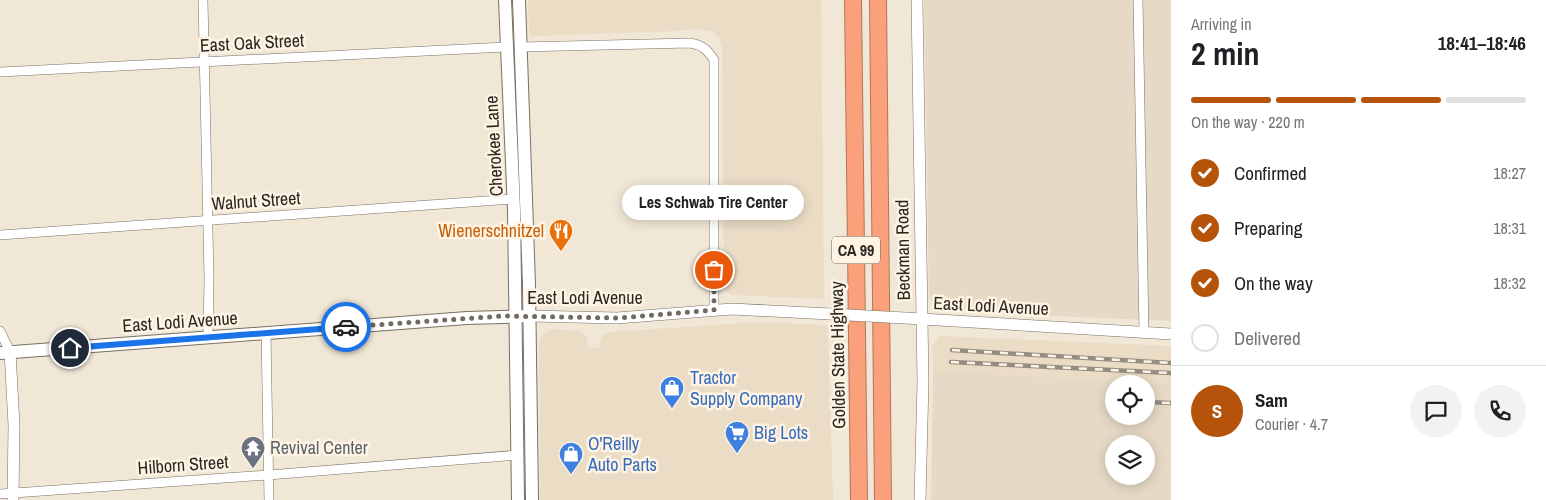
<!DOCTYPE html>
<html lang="en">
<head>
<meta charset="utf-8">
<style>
	:root { --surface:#fff; --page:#f2f2f2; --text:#202124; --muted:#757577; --line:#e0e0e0; --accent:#b45309 }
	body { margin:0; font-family:"Archivo Narrow",sans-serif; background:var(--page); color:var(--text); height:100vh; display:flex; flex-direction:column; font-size:19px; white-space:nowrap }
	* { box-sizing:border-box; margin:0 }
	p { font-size:16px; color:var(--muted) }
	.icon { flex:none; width:28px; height:28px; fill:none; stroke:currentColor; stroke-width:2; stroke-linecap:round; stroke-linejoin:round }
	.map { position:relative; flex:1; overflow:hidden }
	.side { display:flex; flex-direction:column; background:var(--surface); width:375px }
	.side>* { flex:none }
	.fabs { position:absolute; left:1105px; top:375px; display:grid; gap:10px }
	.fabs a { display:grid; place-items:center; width:50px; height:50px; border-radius:50%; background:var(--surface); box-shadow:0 2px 12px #0003; font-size:25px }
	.pin { position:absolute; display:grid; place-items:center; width:42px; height:42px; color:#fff; margin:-21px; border:2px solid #fff; border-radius:50%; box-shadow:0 1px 5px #0007 }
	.courier { position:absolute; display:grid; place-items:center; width:50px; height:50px; margin:-25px; border:4px solid #1a73e8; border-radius:50%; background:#fff; color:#222; box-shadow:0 1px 6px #0007 }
	.bubble { position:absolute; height:35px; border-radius:18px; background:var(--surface); box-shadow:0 2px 12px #0003; font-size:16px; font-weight:700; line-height:35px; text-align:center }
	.head em { font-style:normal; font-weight:700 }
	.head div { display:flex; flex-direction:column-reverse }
	.head { display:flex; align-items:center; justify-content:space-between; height:85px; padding:0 20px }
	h1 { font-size:32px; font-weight:700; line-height:38px }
	.bar { display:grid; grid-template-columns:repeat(4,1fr); gap:8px 5px; align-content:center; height:60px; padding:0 20px }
	.bar i { height:6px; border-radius:4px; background:var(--line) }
	.bar .current { background:var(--accent) }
	.bar p { grid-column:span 4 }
	.line { display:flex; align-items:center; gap:12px; padding:0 20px; border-top:1px solid var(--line) }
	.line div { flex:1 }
	.round { display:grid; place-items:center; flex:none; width:52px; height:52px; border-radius:26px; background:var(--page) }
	ol { padding:0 20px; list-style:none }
	li { display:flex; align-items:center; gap:15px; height:55px }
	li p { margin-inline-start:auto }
	li .icon { padding:5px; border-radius:50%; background:var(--accent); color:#fff; stroke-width:4 }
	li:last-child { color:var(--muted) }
	li i { width:28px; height:28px; border:2px solid var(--line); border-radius:50% }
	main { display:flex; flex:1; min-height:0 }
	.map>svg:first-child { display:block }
</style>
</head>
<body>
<main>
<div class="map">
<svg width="1171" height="500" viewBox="0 0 1171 500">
	<rect width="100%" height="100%" fill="#f1e7d7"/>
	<g fill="#eadcc5">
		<path d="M528,0h293l3,299 -91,-4 -5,-2 -4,-7 -2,-234v-7l-3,-8 -7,-6 -17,-2 -17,2 -146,5 -3,-3z"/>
		<path d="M759,322l69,3 5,175h-293l-1,-158 4,-8 9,-5 29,2 7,8 -1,8 12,1 3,-12 8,-4z"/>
		<path d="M940,336l231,10v37l-238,-12 -1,-25z"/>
	</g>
	<g fill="#e6d9c6" fill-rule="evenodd">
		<path d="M924,0h247v321l-233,-10 -9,-12z"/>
		<path d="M933,371l238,12v117h-240zM1114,384h32v32h-32zM1114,444h32v32h-32z"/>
	</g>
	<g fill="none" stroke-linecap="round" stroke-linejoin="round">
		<defs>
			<g id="minor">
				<path d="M203,0l6,278 -1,59"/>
				<path d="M1138,0l6,332"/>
				<path d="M521,47l169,-4c12,2 17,6 24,17v250"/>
				<path d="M0,72l506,-25"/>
				<path d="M0,235l514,-36"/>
				<path d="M0,331l10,21"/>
				<path d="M266,333l3,167"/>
				<path d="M0,494l268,-19 250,-20"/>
			</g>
			<g id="tertiary">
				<path d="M917,0l6,382 -3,118"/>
				<path d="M530,316l87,2 115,-9 98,5"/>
				<path d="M905,318l266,16"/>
				<path d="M10,352l4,73 -1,75"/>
			</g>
			<g id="secondary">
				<path d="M505,0l9,210 4,290"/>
				<path d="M519,0l10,285 3,215"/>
				<path d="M0,353l467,-35 63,-2"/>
			</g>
			<g id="motorway">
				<path d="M853,0l6,500"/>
				<path d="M878,0l5,500"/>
			</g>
		</defs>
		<use href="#minor" stroke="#797062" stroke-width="10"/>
		<use href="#tertiary" stroke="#797062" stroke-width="12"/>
		<use href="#secondary" stroke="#797062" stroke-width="14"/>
		<use href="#motorway" stroke="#b2765b" stroke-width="18"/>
		<use href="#minor" stroke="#fff" stroke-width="9"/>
		<use href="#tertiary" stroke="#fff" stroke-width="11"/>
		<use href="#secondary" stroke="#fff" stroke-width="12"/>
		<use href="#motorway" stroke="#faa07a" stroke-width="16"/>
		<defs>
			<g id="rail">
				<path d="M952,350l219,13"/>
				<path d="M951,362l220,11"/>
				<path d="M1146,402l25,1"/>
			</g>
		</defs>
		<use href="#rail" stroke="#948d81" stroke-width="4.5"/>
		<use href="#rail" stroke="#fff4e4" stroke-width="2.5" stroke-dasharray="8" stroke-linecap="butt"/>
		<defs>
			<path id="tertiary-bridge" d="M830,314l75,4"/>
		</defs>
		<use href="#tertiary-bridge" stroke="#797062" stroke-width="12" stroke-linecap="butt"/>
		<use href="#tertiary-bridge" stroke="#fff" stroke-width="11"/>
	</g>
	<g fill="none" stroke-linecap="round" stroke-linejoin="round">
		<path stroke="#706a61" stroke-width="5" stroke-dasharray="0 9" d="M346,327l158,-11 113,2 97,-8v-40"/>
		<path stroke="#1a73e8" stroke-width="6" d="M70,348l276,-21"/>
	</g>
	<defs>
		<symbol id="restaurant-pin" viewBox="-11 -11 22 30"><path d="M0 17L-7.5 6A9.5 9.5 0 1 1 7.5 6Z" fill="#e8710a" stroke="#fff4e4"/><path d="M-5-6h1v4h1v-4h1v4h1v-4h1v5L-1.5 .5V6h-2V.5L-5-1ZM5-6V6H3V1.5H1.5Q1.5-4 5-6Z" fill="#fff"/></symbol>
		<symbol id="shop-pin" viewBox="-11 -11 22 30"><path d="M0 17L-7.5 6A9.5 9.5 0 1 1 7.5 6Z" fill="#3f7fe0" stroke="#fff4e4"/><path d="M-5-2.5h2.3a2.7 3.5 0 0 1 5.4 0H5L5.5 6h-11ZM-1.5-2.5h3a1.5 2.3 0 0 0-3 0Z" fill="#fff"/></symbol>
		<symbol id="supermarket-pin" viewBox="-11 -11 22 30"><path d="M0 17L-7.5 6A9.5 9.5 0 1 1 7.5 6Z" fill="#3f7fe0" stroke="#fff4e4"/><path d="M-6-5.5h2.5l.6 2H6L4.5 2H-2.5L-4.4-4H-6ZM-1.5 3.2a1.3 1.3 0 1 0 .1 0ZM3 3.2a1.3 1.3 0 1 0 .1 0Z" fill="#fff"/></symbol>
		<symbol id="temple-pin" viewBox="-11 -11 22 30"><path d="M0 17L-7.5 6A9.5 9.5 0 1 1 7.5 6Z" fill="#6b7280" stroke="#fff4e4"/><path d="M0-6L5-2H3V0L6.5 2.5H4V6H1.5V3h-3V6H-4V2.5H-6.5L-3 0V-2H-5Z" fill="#fff"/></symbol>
	</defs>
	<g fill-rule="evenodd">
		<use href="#restaurant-pin" x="547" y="217" width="28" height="38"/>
		<use href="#shop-pin" x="658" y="374" width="28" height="38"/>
		<use href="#supermarket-pin" x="723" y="419" width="28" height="38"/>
		<use href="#temple-pin" x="239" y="434" width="28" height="38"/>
		<use href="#shop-pin" x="557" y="440" width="28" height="38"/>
	</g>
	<g text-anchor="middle" stroke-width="5" stroke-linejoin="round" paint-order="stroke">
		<rect fill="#fff4e4" stroke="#6b645c" stroke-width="1" x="832" y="236.5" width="48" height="27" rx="4"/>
		<g font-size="16" font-weight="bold" fill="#2b2721">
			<text x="856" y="256">CA 99</text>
		</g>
		<g font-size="18" fill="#2b2721" stroke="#fff4e4">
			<text transform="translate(252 43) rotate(-3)" y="6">East Oak Street</text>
			<text transform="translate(494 146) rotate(-93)" y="6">Cherokee Lane</text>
			<text transform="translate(256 201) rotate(-4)" y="6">Walnut Street</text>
			<text transform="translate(903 250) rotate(-91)" y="6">Beckman Road</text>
			<text x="585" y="304">East Lodi Avenue</text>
			<text transform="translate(991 306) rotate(3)" y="6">East Lodi Avenue</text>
			<text transform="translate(180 322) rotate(-4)" y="6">East Lodi Avenue</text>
			<text transform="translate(838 355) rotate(-91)" y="6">Golden State Highway</text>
			<text transform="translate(183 465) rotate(-4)" y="6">Hilborn Street</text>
		</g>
		<g font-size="18" fill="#c56008" stroke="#fff4e4" text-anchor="end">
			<text x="544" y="237">Wienerschnitzel</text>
		</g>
		<g font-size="18" fill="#366cbe" stroke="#fff4e4" text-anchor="start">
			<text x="690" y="384">Tractor<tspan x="690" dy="21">Supply Company</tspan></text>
			<text x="754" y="439">Big Lots</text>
			<text x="588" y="450">O'Reilly<tspan x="588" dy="21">Auto Parts</tspan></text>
		</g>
		<g font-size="18" fill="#5b616d" stroke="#fff4e4" text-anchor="start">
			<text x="270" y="454">Revival Center</text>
		</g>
	</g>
</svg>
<div class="fabs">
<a><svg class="icon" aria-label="locate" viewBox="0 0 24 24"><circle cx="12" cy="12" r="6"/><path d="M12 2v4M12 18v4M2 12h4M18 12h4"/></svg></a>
<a><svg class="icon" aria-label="layers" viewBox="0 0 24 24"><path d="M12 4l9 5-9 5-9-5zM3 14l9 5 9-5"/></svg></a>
</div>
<div class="pin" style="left:714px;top:270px;background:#ea580c"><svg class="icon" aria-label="bag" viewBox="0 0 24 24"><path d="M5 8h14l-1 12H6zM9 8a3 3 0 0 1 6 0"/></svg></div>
<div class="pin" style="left:70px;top:348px;background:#1f2937"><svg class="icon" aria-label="home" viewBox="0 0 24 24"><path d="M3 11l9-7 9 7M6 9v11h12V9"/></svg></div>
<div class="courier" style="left:346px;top:327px"><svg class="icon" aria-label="car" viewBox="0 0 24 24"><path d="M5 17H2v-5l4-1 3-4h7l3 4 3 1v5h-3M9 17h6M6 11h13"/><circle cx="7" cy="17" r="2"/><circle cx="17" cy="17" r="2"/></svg></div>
<div class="bubble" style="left:622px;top:185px;width:182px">Les Schwab Tire Center</div>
</div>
<section class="side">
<div class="head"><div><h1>2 min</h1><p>Arriving in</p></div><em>18:41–18:46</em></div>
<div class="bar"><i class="current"></i><i class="current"></i><i class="current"></i><i></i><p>On the way · 220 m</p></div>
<ol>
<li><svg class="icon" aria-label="check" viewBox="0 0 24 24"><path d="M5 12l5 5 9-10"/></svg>Confirmed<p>18:27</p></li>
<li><svg class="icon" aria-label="check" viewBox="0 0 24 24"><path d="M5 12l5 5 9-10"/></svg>Preparing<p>18:31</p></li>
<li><svg class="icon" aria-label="check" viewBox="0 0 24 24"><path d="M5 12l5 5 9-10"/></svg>On the way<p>18:32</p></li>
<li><i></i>Delivered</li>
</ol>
<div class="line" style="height:90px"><b class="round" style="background:var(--accent);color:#fff">S</b><div><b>Sam</b><p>Courier · 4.7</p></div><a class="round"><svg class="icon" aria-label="chat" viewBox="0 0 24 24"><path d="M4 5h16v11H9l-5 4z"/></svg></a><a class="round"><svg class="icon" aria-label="phone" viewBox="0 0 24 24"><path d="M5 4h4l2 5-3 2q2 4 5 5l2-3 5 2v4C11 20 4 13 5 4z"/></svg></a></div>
</section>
</main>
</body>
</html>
